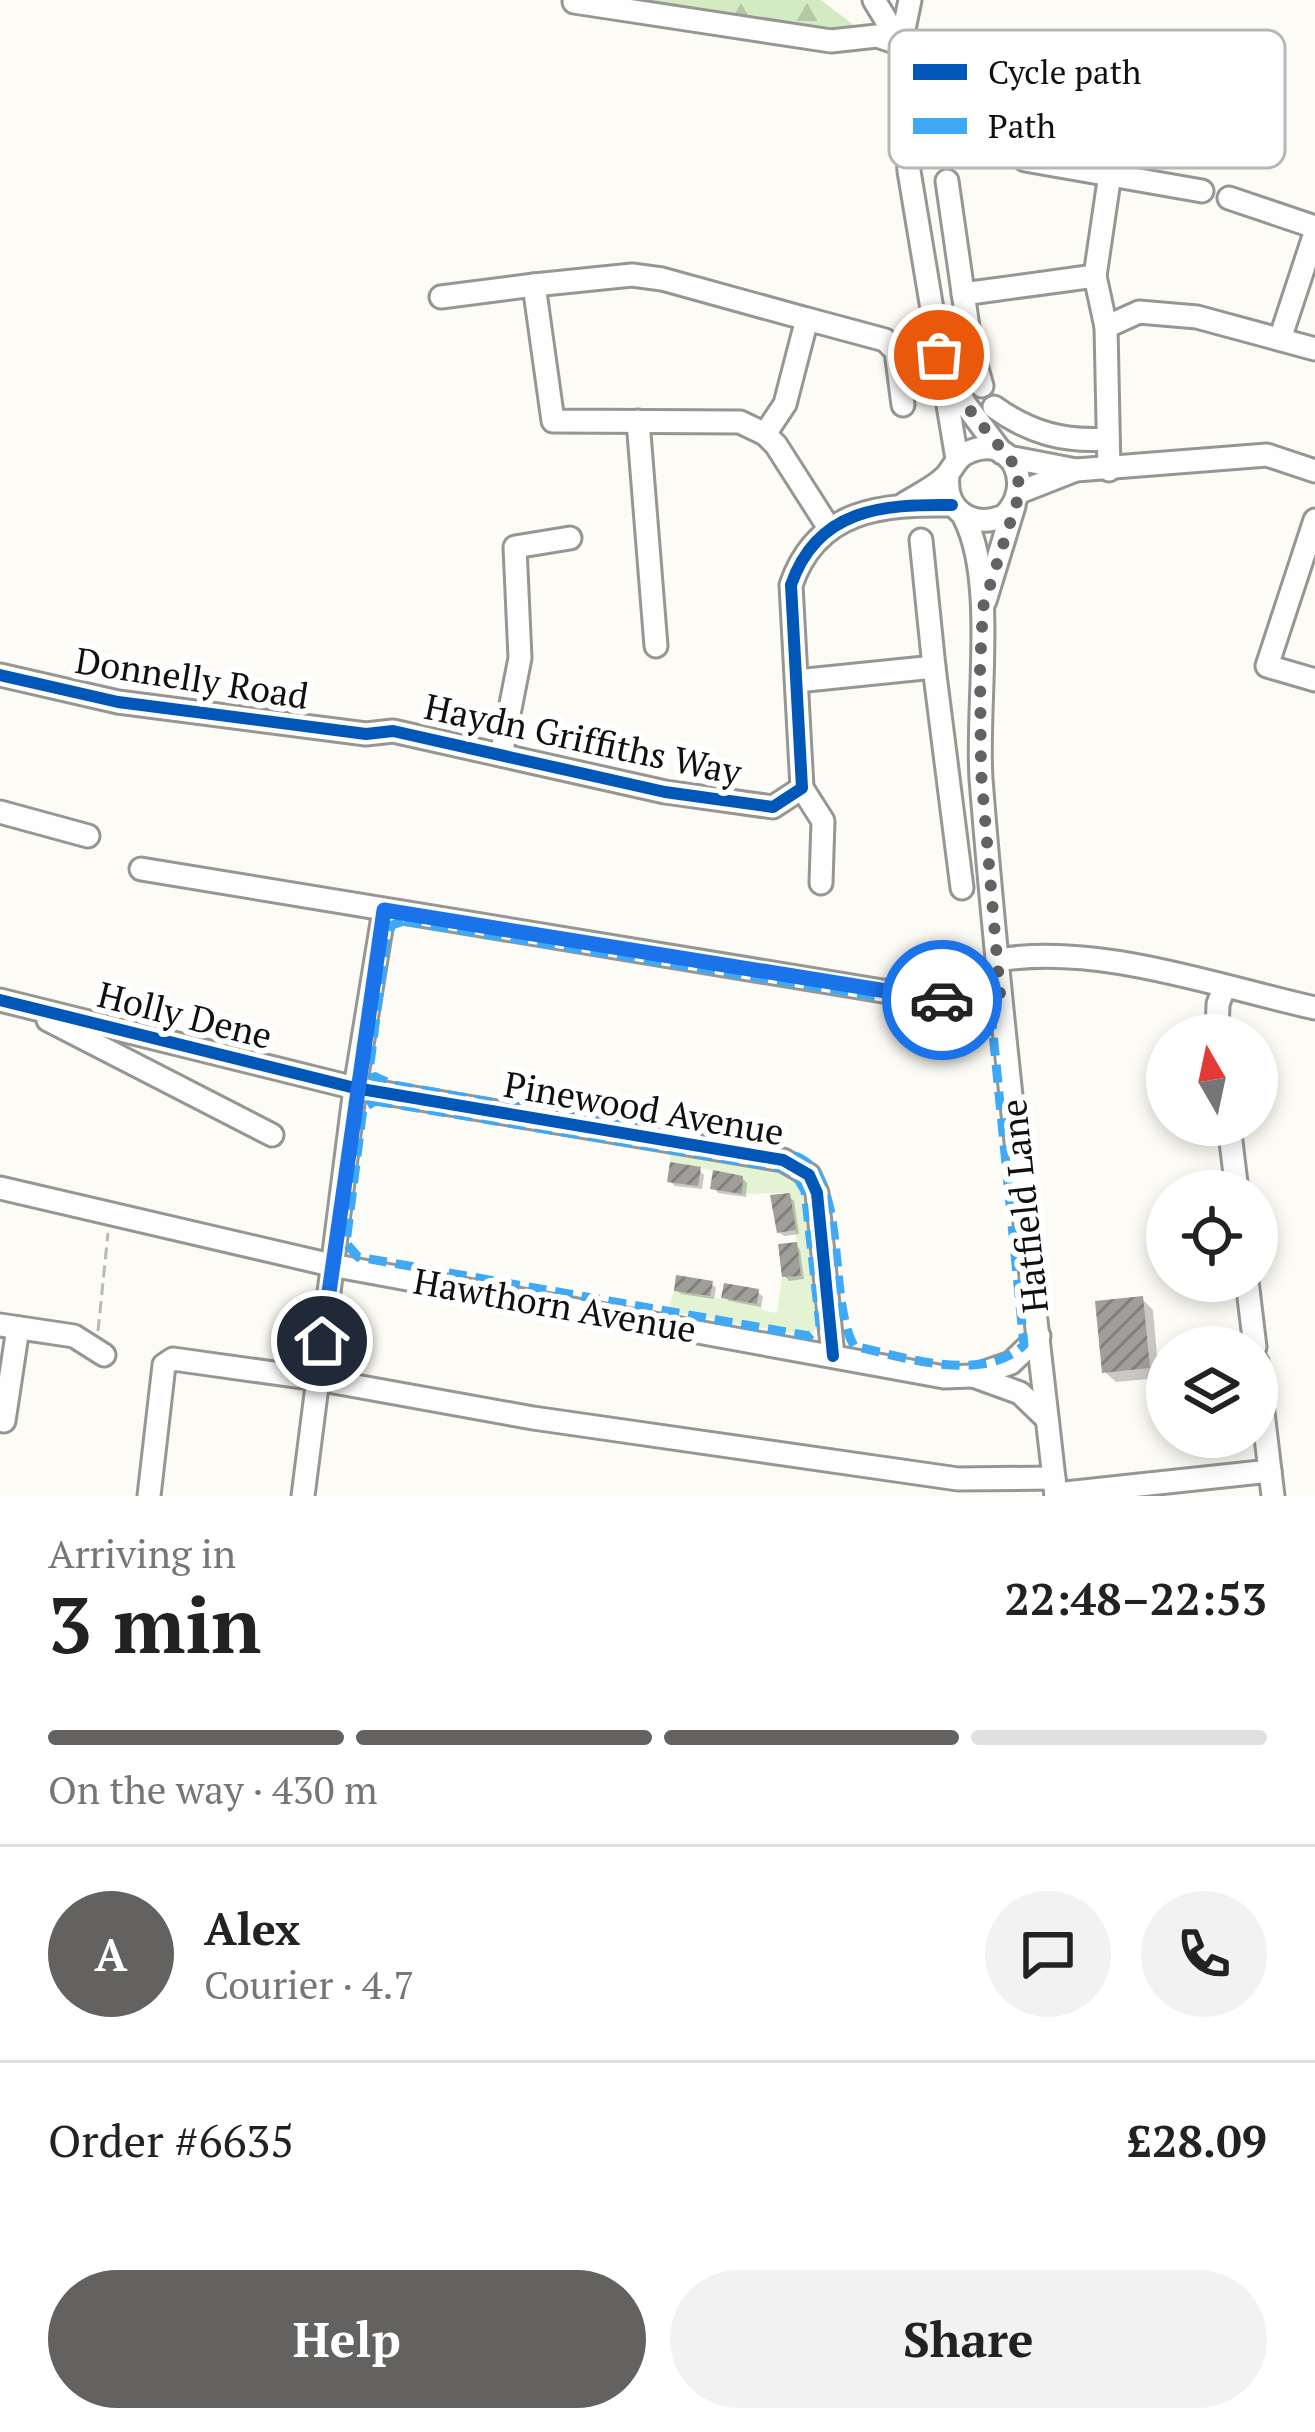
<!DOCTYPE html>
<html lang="en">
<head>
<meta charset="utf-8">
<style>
	:root { --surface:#fff; --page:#f2f2f2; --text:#222; --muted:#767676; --line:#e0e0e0; --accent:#636260 }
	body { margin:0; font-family:"PT Serif",serif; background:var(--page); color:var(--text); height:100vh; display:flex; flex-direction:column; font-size:45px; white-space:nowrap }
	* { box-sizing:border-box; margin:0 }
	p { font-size:39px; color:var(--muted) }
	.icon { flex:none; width:66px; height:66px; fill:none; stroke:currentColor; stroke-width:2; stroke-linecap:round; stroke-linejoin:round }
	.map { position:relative; height:1496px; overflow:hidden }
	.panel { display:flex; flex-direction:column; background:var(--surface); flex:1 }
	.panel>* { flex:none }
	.needle { width:78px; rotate:351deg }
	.controls { position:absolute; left:1146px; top:1014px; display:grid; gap:24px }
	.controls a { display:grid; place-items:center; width:132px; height:132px; border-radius:50%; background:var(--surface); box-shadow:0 6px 18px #0003; font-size:60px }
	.pin { position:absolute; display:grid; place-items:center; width:102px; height:102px; color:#fff; margin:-51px; border:6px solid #fff; border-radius:50%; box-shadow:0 3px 12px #0007 }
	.courier { position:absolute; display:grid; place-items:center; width:120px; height:120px; margin:-60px; border:9px solid #1a73e8; border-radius:50%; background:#fff; color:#222; box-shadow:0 3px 15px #0007 }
	.head em { font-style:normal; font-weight:700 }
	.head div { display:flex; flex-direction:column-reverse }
	.head { display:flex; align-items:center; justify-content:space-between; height:204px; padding:0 48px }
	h1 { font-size:78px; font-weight:700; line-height:90px }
	.bar { display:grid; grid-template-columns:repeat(4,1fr); gap:18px 12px; align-content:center; height:144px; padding:0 48px }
	.bar i { height:15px; border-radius:9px; background:var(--line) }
	.bar .on { background:var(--accent) }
	.bar p { grid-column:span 4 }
	.line { display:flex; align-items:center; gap:30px; padding:0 48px; border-top:3px solid var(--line) }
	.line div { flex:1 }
	.round { display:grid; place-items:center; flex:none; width:126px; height:126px; border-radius:63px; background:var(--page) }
	.cta { display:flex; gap:24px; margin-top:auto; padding:24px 48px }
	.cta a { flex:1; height:138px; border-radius:72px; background:var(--accent); color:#fff; font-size:48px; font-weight:700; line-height:138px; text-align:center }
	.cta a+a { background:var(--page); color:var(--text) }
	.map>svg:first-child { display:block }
</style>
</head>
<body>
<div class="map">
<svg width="1315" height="1496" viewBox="0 0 1315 1496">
	<defs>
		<pattern id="forest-firs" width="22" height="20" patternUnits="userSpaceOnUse" patternTransform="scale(3)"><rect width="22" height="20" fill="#d4eac2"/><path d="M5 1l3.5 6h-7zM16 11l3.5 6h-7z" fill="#b5c8a6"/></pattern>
		<pattern id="building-hatch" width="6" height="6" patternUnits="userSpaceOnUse" patternTransform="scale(3)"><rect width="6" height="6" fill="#a09e9a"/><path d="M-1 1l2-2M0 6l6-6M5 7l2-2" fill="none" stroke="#817f7c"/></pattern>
	</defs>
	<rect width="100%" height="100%" fill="#fcfbf5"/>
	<path fill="#e4f3d4" d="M671,1150l111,18 20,15 20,138 -12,15 -142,-25 6,-20 87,14v5l16,3 5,-36 19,-2 -11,-82 -48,1 1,-18 -73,-14z"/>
	<path fill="url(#forest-firs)" d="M596,0h225l48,37z"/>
	<g fill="#0003">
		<path d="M699,1170l5,5 -2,14 -27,-3 -5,-5z"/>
		<path d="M742,1178l5,5 -1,14 -28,-4 -4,-5z"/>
		<path d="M789,1196l5,5 5,33 -15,2 -5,-4z"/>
		<path d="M796,1245l4,5 4,29 -15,2 -4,-5z"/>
		<path d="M712,1284l4,4 -2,11 -33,-5 -4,-4z"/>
		<path d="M758,1292l5,5 -2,10 -32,-6 -5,-4z"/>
		<path d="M1142,1299l11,11 6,68 -43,4 -11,-10z"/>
	</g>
	<g fill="url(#building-hatch)">
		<path d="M670,1162l31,5 -3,19 -31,-4z"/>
		<path d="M713,1170l30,6 -1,18 -32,-5z"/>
		<path d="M790,1193l6,37 -19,3 -7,-38z"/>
		<path d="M797,1242l4,34 -19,1 -4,-33z"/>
		<path d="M676,1275l37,6 -3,15 -36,-5z"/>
		<path d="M724,1283l35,6 -2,15 -36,-6z"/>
		<path d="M1143,1296l7,72 -48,5 -7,-72z"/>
	</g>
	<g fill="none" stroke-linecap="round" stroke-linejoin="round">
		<defs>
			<g id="minor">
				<path d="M874,0l26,43"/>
				<path d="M910,0l-9,44 8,127 48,288"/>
				<path d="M574,2l257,39 46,-5 24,8"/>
				<path d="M1025,160l177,31"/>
				<path d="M947,181l24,167 11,38"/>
				<path d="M1229,198l86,29"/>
				<path d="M963,294l132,-18"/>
				<path d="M441,297l93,-12"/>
				<path d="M807,319l-145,-40 -30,-4 -98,10 19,136 187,1 25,12 11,11 53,83"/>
				<path d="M1106,327l33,-15 58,5 118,32"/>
				<path d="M1280,339l35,-106"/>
				<path d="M948,371l17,33 37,49"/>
				<path d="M994,407c36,26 70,35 114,32"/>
				<path d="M638,421l18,225"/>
				<path d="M765,434l20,-30 22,-85 78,21 11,11 7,54"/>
				<path d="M1008,457l68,13 191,-15 48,16"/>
				<path d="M1109,470l-3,-143 -11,-51 15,-102"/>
				<path d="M1020,492l56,-22"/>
				<path d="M904,504c12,-8 30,-16 41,-27 9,-9 11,-21 26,-26 42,-17 64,36 33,65 -32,13 -60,-5 -56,-41"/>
				<path d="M964,517c33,64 12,186 17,262 19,239 48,478 75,717"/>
				<path d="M1315,520l-48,146 48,14"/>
				<path d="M985,601l29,-95"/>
				<path d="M934,667l28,221"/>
				<path d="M0,675l118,27 248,32 27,-3 272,61 108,15 29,-19"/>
				<path d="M797,681l137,-14 -13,-127"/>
				<path d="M501,755l19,-97 -5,-111 55,-9"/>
				<path d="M802,788l-11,-203c26,-76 91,-81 161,-80"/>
				<path d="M802,788l21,33 -2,62"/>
				<path d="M0,812l88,24"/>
				<path d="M141,869l790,130 69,-6"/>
				<path d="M998,960c100,-17 218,26 317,48"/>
				<path d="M0,1000l355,88 428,72 26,15 8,18 16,163"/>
				<path d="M48,1020l224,115"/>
				<path d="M1217,1035l1,-31 6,-16"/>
				<path d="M1229,1125l8,66"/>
				<path d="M0,1188l331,77 613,112 29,-1"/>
				<path d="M1247,1281l8,66"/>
				<path d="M0,1325l74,11 30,19"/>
				<path d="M1039,1336l-28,27 -38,13 47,17 27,26"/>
				<path d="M1257,1362l16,134"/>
				<path d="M4,1421l14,-93"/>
				<path d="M1056,1494l214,-23"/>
				<path d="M149,1496l15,-131 9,-6 144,20 216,39 425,61 96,-1"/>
				<path d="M303,1496l52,-408 29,-178"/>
			</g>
		</defs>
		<use href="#minor" stroke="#969693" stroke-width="27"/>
		<path stroke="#b9b9b8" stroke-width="3" stroke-dasharray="12 6" stroke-linecap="butt" d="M98,1331l10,-98"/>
		<use href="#minor" stroke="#fffefe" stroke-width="21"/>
		<g stroke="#3fa9f5" stroke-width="9" stroke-dasharray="18 9" stroke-linecap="butt">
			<path d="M404,921l534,85c19,-1 37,-7 53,7l33,332c-41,39 -121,12 -170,1 -27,-48 -5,-166 -56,-189l-404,-72 -21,-9 -3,-12 16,-126 6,-13z"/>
			<path d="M375,1101l407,67 13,6 10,17 15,135 -11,10 -451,-79 -12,-14 17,-135z"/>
		</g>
		<defs>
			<g id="cycleway">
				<path d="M0,675l118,27 248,32 27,-3 272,61 108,15 29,-19 -11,-203c26,-76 91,-81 161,-80"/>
				<path d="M0,1000l355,88 428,72 26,15 8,18 16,163"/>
			</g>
		</defs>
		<use href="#cycleway" stroke="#fff" stroke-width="20"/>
		<use href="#cycleway" stroke="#0057b8" stroke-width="12"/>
	</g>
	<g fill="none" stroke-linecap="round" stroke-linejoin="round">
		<path stroke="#636260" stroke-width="12" stroke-dasharray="0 21.6" d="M939,355l26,49 51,63 4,25 -37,115 -3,60 1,105 19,221 -58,7"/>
		<path stroke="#1a73e8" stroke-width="15" d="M322,1341l62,-431 558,90"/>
	</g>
	<g text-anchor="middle" stroke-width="12" stroke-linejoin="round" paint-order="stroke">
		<g font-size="36" fill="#101010" stroke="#fff">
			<text transform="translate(192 678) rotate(9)" y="13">Donnelly Road</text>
			<text transform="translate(583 739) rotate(12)" y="13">Haydn Griffiths Way</text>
			<text transform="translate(185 1015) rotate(14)" y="13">Holly Dene</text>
			<text transform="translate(644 1108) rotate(10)" y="13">Pinewood Avenue</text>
			<text transform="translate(1024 1206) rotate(-96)" y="13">Hatfield Lane</text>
			<text transform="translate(555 1305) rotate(10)" y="13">Hawthorn Avenue</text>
		</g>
	</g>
	<rect x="889" y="30" width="396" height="138" rx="18" fill="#fff" stroke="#b7b7b7" stroke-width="3"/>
	<rect x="913" y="64" width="54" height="16" fill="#0057b8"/>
	<rect x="913" y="118" width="54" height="16" fill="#3fa9f5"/>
	<g font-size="33" fill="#101010">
		<text x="988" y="84">Cycle path</text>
		<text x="988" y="138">Path</text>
	</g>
</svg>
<div class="controls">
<a><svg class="needle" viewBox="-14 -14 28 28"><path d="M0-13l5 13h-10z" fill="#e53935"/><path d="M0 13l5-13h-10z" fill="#767676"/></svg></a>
<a><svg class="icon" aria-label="locate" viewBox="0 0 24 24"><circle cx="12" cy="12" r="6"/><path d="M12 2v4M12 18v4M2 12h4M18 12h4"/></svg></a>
<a><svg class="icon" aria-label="layers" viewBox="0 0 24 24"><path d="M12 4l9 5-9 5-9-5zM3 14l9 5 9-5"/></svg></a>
</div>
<div class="pin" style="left:939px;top:355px;background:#ea580c"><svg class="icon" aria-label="bag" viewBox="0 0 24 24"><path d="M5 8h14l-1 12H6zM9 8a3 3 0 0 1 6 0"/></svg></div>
<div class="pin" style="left:322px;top:1341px;background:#1f2937"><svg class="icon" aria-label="home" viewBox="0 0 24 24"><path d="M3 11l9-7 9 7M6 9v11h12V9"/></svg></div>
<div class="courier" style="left:942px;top:1000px"><svg class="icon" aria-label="car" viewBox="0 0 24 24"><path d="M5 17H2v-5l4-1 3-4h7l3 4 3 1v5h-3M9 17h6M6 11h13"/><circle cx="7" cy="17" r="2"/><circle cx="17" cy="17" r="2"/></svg></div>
</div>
<section class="panel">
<div class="head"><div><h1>3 min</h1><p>Arriving in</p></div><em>22:48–22:53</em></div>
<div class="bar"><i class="on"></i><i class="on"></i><i class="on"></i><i></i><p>On the way · 430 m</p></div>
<div class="line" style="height:216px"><b class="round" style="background:var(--accent);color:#fff">A</b><div><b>Alex</b><p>Courier · 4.7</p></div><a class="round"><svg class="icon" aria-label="chat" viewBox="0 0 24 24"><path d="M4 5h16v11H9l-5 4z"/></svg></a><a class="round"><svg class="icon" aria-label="phone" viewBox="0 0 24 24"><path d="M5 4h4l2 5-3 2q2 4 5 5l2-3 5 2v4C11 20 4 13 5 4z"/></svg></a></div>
<div class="line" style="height:156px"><div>Order #6635</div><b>£28.09</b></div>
<div class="cta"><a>Help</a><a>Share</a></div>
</section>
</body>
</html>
